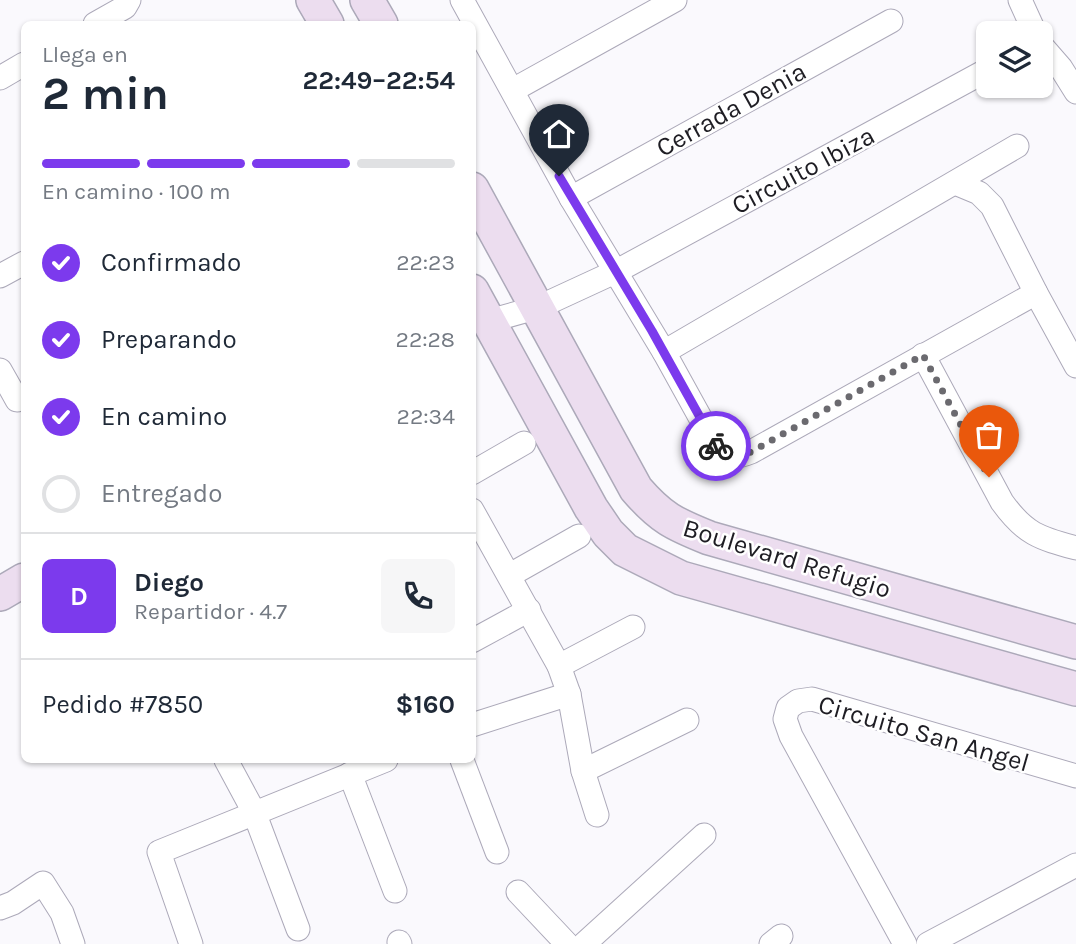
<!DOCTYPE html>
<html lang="es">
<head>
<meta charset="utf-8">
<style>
	:root { --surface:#fff; --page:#f6f6f7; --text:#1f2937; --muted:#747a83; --line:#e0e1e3; --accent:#7c3aed }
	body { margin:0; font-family:Karla,sans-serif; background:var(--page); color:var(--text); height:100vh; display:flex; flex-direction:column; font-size:26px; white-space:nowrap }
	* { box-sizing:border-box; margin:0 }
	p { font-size:23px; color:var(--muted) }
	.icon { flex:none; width:38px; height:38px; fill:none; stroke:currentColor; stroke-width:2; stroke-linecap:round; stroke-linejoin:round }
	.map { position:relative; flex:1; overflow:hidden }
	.drawer { position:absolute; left:21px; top:21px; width:455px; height:742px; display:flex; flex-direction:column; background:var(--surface); border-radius:10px; box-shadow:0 2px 5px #0004 }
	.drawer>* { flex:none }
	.fabs { position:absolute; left:976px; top:21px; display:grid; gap:14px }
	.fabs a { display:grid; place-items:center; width:77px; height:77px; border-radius:10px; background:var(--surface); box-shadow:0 2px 5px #0004; font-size:35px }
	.pin { position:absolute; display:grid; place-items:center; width:60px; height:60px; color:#fff; margin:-72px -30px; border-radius:50% 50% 50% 0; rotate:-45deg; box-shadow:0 0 7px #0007 }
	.pin .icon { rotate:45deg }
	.courier { position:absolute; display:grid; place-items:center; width:70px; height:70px; margin:-35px; border:5px solid #7c3aed; border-radius:50%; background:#fff; color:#222; box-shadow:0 2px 9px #0007 }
	.overview em { font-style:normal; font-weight:700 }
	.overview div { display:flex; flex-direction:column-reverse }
	.overview { display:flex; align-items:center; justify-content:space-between; height:119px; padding:0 21px }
	h1 { font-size:46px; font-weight:700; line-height:52px }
	.bar { display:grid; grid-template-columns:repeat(4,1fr); gap:10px 7px; align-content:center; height:84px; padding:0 21px }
	.bar i { height:9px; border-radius:5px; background:var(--line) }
	.bar .current { background:var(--accent) }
	.bar p { grid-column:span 4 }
	.line { display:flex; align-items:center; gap:18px; padding:0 21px; border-top:2px solid var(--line) }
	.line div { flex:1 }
	.round { display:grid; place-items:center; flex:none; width:74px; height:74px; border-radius:10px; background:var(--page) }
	ol { padding:0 21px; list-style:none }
	li { display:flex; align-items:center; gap:21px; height:77px }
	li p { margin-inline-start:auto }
	li .icon { padding:7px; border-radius:50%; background:var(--accent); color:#fff; stroke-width:4 }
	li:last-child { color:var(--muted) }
	li i { width:38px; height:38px; border:4px solid var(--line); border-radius:50% }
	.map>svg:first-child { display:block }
</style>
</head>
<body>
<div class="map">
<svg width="1076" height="944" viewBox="0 0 1076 944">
	<rect width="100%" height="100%" fill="#faf9fd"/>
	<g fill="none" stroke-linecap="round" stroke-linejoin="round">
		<defs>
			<g id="street">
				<path d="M462,0l109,198 93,154 53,96c12,10 19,10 34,4l285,-159"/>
				<path d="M1020,0l15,33"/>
				<path d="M95,24l30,-17 4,-7"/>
				<path d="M1041,45l20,23 15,24"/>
				<path d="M0,78l24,-14"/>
				<path d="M513,90l162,-90"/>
				<path d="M955,183l24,10 13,13 44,87 40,73"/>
				<path d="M571,198l320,-177"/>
				<path d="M0,276l24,-13"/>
				<path d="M489,321l50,-14 78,-36 372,-202"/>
				<path d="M664,352l353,-206"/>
				<path d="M923,355l79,147c23,32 37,36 74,46"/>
				<path d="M0,370l17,30"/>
				<path d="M472,473l52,-30"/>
				<path d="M472,510l87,156 10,28 14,77 14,44"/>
				<path d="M510,575l69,-39"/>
				<path d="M472,641l57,-31"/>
				<path d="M559,666l74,-39"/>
				<path d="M472,725l97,-31"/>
				<path d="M226,760l28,52 44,117"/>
				<path d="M462,760l35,92"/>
				<path d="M583,771l104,-51"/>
				<path d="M350,774l45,117"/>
				<path d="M518,892l49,52"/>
				<path d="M0,908l13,-5 30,-20 19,30 11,31"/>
				<path d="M399,942l1,2"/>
				<path d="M191,944l-32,-92 227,-92"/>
				<path d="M584,944l120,-109"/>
				<path d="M771,944l10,-8"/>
				<path d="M905,944l-114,-208 -6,-17 3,-11 10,-7 14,-2 264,77"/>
				<path d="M928,944l148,-79"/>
			</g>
			<g id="secondary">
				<path d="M313,0l14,24"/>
				<path d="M367,0l14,24"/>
				<path d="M472,189l164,300c25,29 38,35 73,49l367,104"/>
				<path d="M472,291l119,217 17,25 17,17 56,28 395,111"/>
				<path d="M0,594l24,-14"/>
			</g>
		</defs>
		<use href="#street" stroke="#aca9b9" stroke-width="25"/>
		<use href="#secondary" stroke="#aca9b9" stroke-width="36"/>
		<use href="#street" stroke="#fff" stroke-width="23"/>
		<use href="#secondary" stroke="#ecddef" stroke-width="33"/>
	</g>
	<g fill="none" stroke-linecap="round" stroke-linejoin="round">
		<path stroke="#6b6a6f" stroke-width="7" stroke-dasharray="0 12.6" d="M716,446c11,12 20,12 35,6l172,-97 66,122"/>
		<path stroke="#7c3aed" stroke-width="9" d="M559,176l93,155 64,115"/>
	</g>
	<g text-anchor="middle" stroke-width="5" stroke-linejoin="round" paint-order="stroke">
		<g font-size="26" fill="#1e1d23" stroke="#fff">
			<text transform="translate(731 109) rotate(-29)" y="9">Cerrada Denia</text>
			<text transform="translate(803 170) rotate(-28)" y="9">Circuito Ibiza</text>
			<text transform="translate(787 558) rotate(17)" y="9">Boulevard Refugio</text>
			<text transform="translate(924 733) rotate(16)" y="9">Circuito San Angel</text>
		</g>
	</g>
</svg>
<div class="fabs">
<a><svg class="icon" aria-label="layers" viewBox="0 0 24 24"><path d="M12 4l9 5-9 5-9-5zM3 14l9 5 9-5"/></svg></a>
</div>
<div class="pin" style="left:989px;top:477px;background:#ea580c"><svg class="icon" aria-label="bag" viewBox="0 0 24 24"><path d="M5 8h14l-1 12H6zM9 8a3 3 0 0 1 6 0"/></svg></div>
<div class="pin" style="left:559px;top:176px;background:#1f2937"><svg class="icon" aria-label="home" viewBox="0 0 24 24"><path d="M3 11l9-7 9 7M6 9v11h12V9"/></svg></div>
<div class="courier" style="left:716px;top:446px"><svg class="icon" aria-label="bike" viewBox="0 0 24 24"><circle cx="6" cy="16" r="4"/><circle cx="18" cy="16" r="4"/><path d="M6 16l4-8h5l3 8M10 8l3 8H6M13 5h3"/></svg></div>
<section class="drawer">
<div class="overview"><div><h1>2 min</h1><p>Llega en</p></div><em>22:49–22:54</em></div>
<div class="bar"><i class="current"></i><i class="current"></i><i class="current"></i><i></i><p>En camino · 100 m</p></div>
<ol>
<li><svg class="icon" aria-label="check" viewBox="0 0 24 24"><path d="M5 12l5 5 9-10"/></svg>Confirmado<p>22:23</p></li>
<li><svg class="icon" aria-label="check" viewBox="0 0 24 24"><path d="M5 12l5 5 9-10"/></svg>Preparando<p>22:28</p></li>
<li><svg class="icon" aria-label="check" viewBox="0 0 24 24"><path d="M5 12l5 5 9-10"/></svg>En camino<p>22:34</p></li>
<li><i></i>Entregado</li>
</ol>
<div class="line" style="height:126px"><b class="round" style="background:var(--accent);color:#fff">D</b><div><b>Diego</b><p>Repartidor · 4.7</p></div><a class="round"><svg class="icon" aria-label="phone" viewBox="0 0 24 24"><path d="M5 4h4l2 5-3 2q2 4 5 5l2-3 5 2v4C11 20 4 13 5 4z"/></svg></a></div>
<div class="line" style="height:91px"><div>Pedido #7850</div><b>$160</b></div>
</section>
</div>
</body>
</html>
